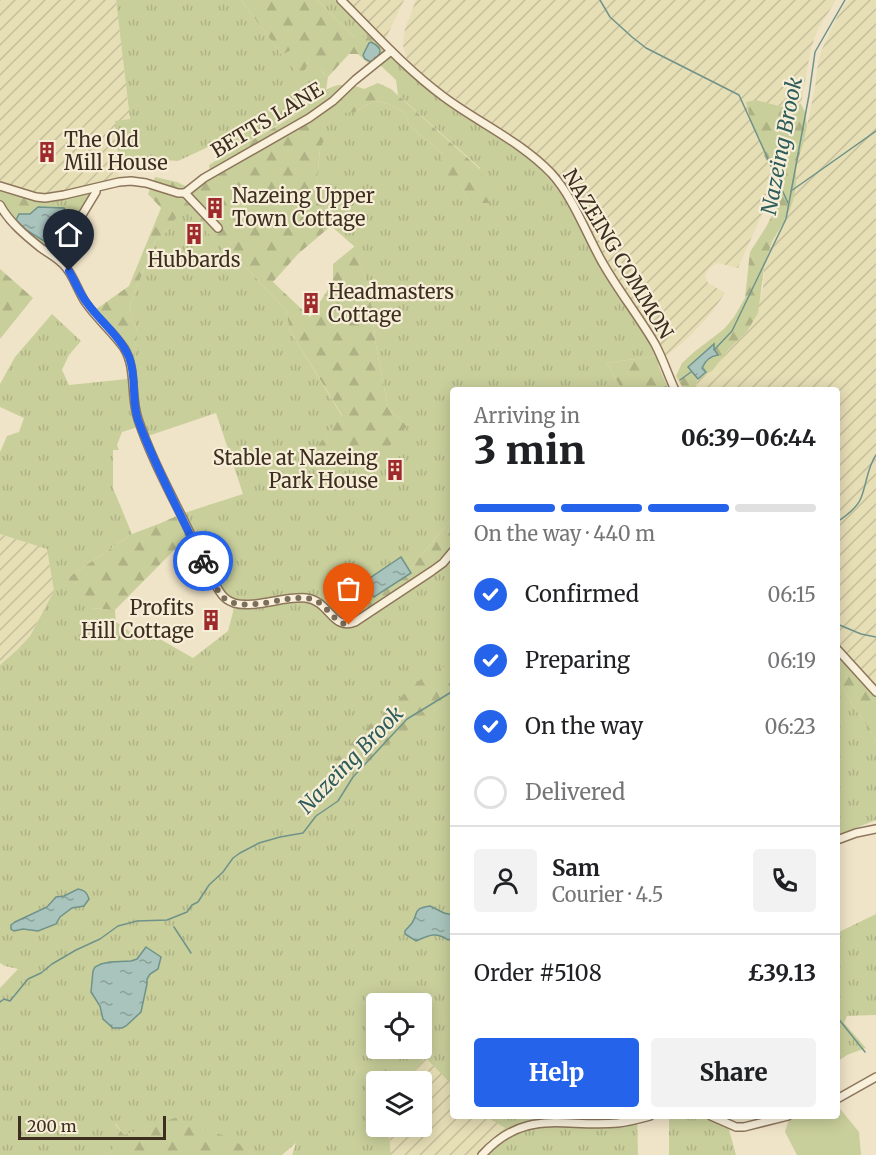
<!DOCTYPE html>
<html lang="en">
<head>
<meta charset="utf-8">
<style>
	:root { --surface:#fff; --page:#f2f2f2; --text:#202124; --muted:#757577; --line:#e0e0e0; --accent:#2563eb }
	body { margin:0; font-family:Merriweather,serif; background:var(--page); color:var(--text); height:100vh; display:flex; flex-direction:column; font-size:22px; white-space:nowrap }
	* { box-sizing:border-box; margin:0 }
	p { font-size:20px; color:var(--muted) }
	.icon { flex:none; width:33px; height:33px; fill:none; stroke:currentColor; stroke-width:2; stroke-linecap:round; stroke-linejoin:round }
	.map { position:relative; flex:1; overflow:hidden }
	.side { position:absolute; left:450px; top:387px; width:390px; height:732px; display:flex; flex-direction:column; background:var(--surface); border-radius:6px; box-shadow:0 3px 15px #0003 }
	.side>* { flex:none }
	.tools { position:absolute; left:366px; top:993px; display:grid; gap:12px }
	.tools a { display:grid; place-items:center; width:66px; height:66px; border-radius:6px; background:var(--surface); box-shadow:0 3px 15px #0003; font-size:30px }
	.scale { position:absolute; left:18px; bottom:15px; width:148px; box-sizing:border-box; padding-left:6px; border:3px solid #3d2e20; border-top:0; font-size:16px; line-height:21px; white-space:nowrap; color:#3d2e20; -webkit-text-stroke:4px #f7eed8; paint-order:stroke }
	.pin { position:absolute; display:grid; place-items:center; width:51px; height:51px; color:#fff; margin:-62px -26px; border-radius:50% 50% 50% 0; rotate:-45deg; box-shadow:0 0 6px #0007 }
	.pin .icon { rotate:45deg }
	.courier { position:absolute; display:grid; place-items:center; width:60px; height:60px; margin:-30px; border:4px solid #2563eb; border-radius:50%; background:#fff; color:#222; box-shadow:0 2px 8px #0007 }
	.overview em { font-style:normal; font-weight:800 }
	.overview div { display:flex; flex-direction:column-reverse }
	.overview { display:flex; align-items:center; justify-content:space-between; height:102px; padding:0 24px }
	h1 { font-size:39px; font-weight:800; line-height:45px }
	.bar { display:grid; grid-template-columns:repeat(4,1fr); gap:9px 6px; align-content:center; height:72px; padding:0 24px }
	.bar i { height:8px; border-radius:4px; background:var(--line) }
	.bar .on { background:var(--accent) }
	.bar p { grid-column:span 4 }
	.line { display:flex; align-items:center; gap:15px; padding:0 24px; border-top:2px solid var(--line) }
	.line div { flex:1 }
	.round { display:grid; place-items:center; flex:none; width:63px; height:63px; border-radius:6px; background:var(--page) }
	ol { padding:0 24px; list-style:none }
	li { display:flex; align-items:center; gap:18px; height:66px }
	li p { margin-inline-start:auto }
	li .icon { padding:6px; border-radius:50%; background:var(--accent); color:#fff; stroke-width:4 }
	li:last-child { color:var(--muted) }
	li i { width:33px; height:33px; border:3px solid var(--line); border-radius:50% }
	.primary-button { display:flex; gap:12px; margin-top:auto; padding:12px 24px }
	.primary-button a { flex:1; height:69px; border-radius:6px; background:var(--accent); color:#fff; font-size:24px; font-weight:800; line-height:69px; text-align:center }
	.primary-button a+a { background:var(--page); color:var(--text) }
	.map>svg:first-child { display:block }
</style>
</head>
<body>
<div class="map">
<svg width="876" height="1155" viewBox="0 0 876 1155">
	<defs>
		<pattern id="farmland-furrows" width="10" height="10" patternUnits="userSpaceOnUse" patternTransform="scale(1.5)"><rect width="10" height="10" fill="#e6deb5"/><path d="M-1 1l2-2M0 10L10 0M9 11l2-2" fill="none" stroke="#c6bf9b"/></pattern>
		<pattern id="grass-tufts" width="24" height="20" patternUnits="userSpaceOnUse" patternTransform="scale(1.5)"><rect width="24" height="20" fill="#c9cf9b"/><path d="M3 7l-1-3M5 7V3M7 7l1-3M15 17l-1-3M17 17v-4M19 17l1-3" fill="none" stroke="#aeb285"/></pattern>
		<pattern id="forest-firs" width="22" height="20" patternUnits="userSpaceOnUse" patternTransform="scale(1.5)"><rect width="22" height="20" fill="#c9cf9b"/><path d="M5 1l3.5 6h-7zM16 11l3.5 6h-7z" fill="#aeb285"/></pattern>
		<pattern id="water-ripples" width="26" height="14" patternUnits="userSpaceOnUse" patternTransform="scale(1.5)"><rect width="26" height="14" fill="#a9c4bc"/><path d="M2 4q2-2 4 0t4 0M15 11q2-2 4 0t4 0" fill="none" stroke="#8ba098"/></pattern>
	</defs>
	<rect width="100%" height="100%" fill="#f0e4c8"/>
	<g fill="url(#farmland-furrows)">
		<path d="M0,0h116l14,120 -15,2 4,60 -72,16 -47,-12z"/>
		<path d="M347,0h57l-19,40z"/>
		<path d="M416,0h420l-18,29 -7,19 -10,56 -19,3 -31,15 10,19 3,15 16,27 -22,40 -20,45 -20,-5 -9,5 -4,8 3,7 17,10 -13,19 -22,24 -15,13 -11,8 -5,-12 -34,-54 -69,-118 -32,-28 -90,-61 -27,-24 -4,-15 2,-16z"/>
		<path d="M848,0h28v695l-39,-47v-258h-145l4,-2 1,-8 16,-10 16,-21 17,-16 17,-45 1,-21 8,-26 14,-22 10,-35v-19l7,-20 12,-57 3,-26 4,-13 17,-36z"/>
		<path d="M0,534l47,15 7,42 -24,45 -12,13 -18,16z"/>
		<path d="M425,1056l28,30v30h32l20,12 -17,13 -10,14h-87l-3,-28 34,-1v-44l-14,-1z"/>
	</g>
	<g fill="url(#grass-tufts)" fill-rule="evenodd">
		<path d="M116,0h125l41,55 16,-10 4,4 -4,25 8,-5 3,-13 9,6 5,11 5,4 -2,13 -14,9 -16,15 -71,41 -6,-13 -41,19 -60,-4 -3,-36 15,-2z"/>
		<path d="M317,0h21l46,49 -1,4 -2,3 -26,-18z"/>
		<path d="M391,57l6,2c12,12 23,24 37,34 30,23 65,40 94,65 38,31 54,76 78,117 17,27 37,52 51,81l-50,7 15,27h-169v125l-5,8 -39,47 -8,-12 -36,23 8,13 -15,7 -28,-4 25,29 78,-52 8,-5 12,-13v530l-28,-29 -17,24 -32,1v44l12,1 3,28h-99l4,-12 -14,12h-27l-7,-5 -31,-17 -31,-7 -8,-8 -54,17 -8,-11 -3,3v22l-5,6h-108v-167l18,-19 -13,-3 -5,-3v-298l18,-16 12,-13 24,-45 -7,-42 -47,-15v-82l7,-16 12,-4 5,-14 -24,-11v-23l15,-27 37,-43 29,27 -12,14 -7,15 7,15 58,-6 -1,-18 6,-2 6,-26 -9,-26 26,-66 11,-9 17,-25 48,49 9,5 46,49 4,21 52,85 -28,34 2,17 12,-6 12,-1 17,-15 50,-19 -19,-18 -12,-63 -7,-56 -14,-42 -24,-21 -3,-16 -12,-20 4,-41 7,-17 -17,-19 18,-12 27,11 19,-11 15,3 16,9 4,12 35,30 26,48 10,-35 -82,-73 -2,-15 -17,-16 8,-6zM216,413l27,81 -62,20 44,82 9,5 -1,11 -5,19 -35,27 -40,-23 -11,5 -26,-18 -1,-12 -23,-2 -23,-31 63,-43 -19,-46v-38h6l-2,-5 5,-13 19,-6 4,11zM376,1004h46v44h-46z"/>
		<path d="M0,186l40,12 62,-11 -23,38 -18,40 -61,-56z"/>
		<path d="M837,678l17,29 13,18 9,17v78l-38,15 -1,-5z"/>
		<path d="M876,914v101l-29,1 -3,7 22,25 -19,7 -10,7v-129z"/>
		<path d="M485,1116h86l21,5 20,-1v-4h27l-2,1 1,38h-160l10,-13 17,-14z"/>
		<path d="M669,1116h32l27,10 8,29h-67z"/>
	</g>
	<g fill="url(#forest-firs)">
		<path d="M241,0h76l38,38 14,-2 13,13c1,8 -6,11 -12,16l-12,-11h-9l-21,23c-9,-7 -7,-13 -19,-20l-3,12 -7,6 -9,-10 12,-16 -4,-3 -16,9z"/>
		<path d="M378,83l13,6 89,80 9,34h-19l-10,-18 -25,-16 9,-14 -35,-30 -4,-12 -16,-9 -15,-3 -19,11 -13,1 -14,-12 -18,12 18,19 -8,17 -4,42 12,19 3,16 -33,28 -25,28 37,35 23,-35v-18l22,-18 14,43 7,56 12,63 19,18 -33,38 -17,-19 -17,15 -12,1 -12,6 -2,-17 28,-35 -52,-84 -4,-21 -46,-49 -9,-5 -48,-48 -17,24 -11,9 -26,66 9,26 -6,27 -37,-50 34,-24 32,-78 -13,-14 7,-17 22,5 16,8 18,-14 -2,-11c28,-18 58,-32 86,-50 12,-9 22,-23 37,-28 10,-4 22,-2 32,2z"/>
		<path d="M756,100l26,7 19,-3 4,8 2,14 -4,19 -7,20v19l-3,17 -7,18 -14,22 -8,26 -6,46 -12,20 -17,16 -16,21 -16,10 -1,8 -4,2h-8l-8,-14 6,-13 12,-11 30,-23 10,-12 11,-19 5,-46 16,-25 15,-29 -1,-15 -16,-27 -3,-15 -10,-19 -5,-20z"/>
		<path d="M3,189l14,7 37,7 -4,5 -14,5 -6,-4 -9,10 -7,-2 4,-10h-4l-11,4 -3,-19z"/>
		<path d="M0,269l33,29 -33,41z"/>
		<path d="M657,356l2,11 10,23h-47l-15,-27z"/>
		<path d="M181,514l9,20 -75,76 -23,-2 -23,-11v-20l63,-43 29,-11z"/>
		<path d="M453,515v41l-12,13 -8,5 -78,52 -6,-6c-13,2 -17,-9 -24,-19l5,-4 28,4 15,-7 2,3 36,-24 -2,-3 39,-47z"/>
		<path d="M837,636l1,7 38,42v57l-9,-17 -13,-18 -17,-29z"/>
		<path d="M453,662v32l-79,62 -25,18 -10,5 -10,-13 39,-40 52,-46z"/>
		<path d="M178,1117c14,14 23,10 39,16 13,5 27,13 38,22h-147l5,-6v-22l2,-3 9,11z"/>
	</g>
	<path fill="#c9cf9b" d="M837,1105l22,27 2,23h-64l-12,-23 4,-13 10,-3h38z"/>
	<g fill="url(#water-ripples)" stroke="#6f938a" stroke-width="1.5">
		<path d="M371,42c14,7 10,13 0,20l-6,-3 -2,-4 6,-12z"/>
		<path d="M38,207l26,1 2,3v13l-7,5 -4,9 -11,3 -18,-11 -10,-10 3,-6h11z"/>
		<path d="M714,344v5l4,6c-8,1 -13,6 -16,13l4,4 -8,7 -10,-12z"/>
		<path d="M401,557l10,16 -37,24 -10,-15z"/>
		<path d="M78,889c6,1 9,3 11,10l-5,7 -12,2 -12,9 -4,7 -18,7 -15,-2 -9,2 -3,-2v-4l4,-3 32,-15 9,-10 8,-1z"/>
		<path d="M430,906l14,7 9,2v20l-2,4 -3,1c-13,-9 -20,-4 -32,1l-11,-7v-3c2,-3 5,-5 7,-8 7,-11 0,-14 18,-17z"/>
		<path d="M146,947l15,10 -3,12 -8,5 -3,5v5l-6,28 -15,14 -4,2h-9l-10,-9 -3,-13 -9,-14 2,-21 2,-4 6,-3 9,-2 21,-1 6,-2z"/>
	</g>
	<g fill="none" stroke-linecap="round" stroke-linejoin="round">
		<g stroke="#6f938a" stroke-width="1.5">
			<path d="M600,0l10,17 22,20 14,11 93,47 49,108"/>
			<path d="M791,191l85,-60"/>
			<path d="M714,350l18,-19 54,-112 23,-124 6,-43 30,-52"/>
			<path d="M680,380l11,-8"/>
			<path d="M660,390l6,-3"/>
			<path d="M837,522c9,-6 20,-14 24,-24 6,-15 6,-30 15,-43"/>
			<path d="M837,624l24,10 15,3"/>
			<path d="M174,927l17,26"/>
			<path d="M0,1002l4,-3 6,2 18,-22 13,-6 11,-9 24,-14 24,-11 18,-13 19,-5 30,-1 20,-8 5,-7 6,-3 11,-17 14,-13 10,-14 7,-5 19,-10 21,-6 23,-4 13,-17 22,-15 15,-24 54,-58 46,-28"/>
			<path d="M837,1017l28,35"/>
		</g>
		<defs>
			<g id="minor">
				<path d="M341,0c33,33 65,69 103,97 35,26 76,44 107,76 22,24 34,58 50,87 16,29 37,55 54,84 8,15 13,31 20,46"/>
				<path d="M0,186l36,11 9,1 19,-3 55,-13 12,-1 15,2 32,10h7l19,-15 105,-60 24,-17 22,-21 36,-29"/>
				<path d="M185,193l33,35"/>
				<path d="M0,205c9,17 26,31 41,43 7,5 15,9 22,16 11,11 14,26 23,39 11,16 27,29 38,45 13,21 6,48 14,71 13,39 33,75 51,112 10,20 18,42 31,61 3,5 8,9 14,11 19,6 50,-7 72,-5 24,3 26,33 49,24l77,-51 11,-8 10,-12"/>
				<path d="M61,262l18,-42 17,-28v-4"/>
				<path d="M837,649l39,43"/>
				<path d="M837,840l19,-7 20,-4"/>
				<path d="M837,1099l39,-22"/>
				<path d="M711,1116l25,11h8l44,-11"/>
				<path d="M482,1155c44,-48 81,-27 136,-32 10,-1 21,-4 32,-7"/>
			</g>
		</defs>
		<use href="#minor" stroke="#8d765c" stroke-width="10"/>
		<use href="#minor" stroke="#faf1dc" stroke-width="7"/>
	</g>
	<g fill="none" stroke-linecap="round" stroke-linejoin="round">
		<path stroke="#7c6e5b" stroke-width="6" stroke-dasharray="0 10.8" d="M203,561c6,11 13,30 21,37 21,17 63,-5 88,1 16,5 20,24 37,26"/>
		<path stroke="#2563eb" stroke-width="8" d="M69,271c6,10 10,22 18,32 13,18 33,33 42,54 8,20 2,43 9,63 18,49 43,95 65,141"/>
	</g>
	<defs>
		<symbol id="building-bare" viewBox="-9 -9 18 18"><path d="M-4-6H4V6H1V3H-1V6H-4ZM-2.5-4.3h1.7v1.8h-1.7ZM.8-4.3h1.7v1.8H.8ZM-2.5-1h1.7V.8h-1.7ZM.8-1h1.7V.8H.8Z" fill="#9e2a2b" stroke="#f7eed8" stroke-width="2.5" paint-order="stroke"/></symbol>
	</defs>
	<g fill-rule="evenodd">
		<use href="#building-bare" x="32" y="137" width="30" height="30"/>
		<use href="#building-bare" x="200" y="193" width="30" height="30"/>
		<use href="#building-bare" x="179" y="219" width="30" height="30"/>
		<use href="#building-bare" x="296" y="288" width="30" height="30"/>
		<use href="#building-bare" x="380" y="455" width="30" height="30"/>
		<use href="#building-bare" x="196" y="605" width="30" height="30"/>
	</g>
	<g text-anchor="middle" stroke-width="4.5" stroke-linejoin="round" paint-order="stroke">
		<g font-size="20" fill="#3d2e20" stroke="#f7eed8">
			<text transform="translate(267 120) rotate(-31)" y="7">BETTS LANE</text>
			<text transform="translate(618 254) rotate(59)" y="7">NAZEING COMMON</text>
		</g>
		<g font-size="20" fill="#3d2e20" stroke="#f7eed8" text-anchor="start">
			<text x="64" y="147">The Old<tspan x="64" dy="23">Mill House</tspan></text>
			<text x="232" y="203">Nazeing Upper<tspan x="232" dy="23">Town Cottage</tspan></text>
			<text x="194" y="267" text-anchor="middle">Hubbards</text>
			<text x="328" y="299">Headmasters<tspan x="328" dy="23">Cottage</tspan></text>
			<text x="378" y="465" text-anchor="end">Stable at Nazeing<tspan x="378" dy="23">Park House</tspan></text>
			<text x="194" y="615" text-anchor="end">Profits<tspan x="194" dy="23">Hill Cottage</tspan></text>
		</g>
		<g font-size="21" font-style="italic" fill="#2f5d5a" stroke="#f7eed8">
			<text transform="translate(782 146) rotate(-79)" y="7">Nazeing Brook</text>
			<text transform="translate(351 760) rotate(-46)" y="7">Nazeing Brook</text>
		</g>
	</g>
</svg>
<div class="tools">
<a><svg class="icon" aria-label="locate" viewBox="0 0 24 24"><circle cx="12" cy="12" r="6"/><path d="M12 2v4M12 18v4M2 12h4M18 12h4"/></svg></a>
<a><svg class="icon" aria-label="layers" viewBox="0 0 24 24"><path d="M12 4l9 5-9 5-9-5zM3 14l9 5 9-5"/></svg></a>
</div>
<div class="scale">200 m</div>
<div class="pin" style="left:349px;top:625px;background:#ea580c"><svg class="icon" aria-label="bag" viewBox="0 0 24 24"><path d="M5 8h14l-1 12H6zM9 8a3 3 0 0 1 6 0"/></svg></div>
<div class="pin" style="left:69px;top:271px;background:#1f2937"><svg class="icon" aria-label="home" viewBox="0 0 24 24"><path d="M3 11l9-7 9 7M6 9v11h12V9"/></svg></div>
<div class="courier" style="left:203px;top:561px"><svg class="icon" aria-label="bike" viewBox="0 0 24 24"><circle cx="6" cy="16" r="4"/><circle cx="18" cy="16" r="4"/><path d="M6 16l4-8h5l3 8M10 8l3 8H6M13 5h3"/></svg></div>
<section class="side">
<div class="overview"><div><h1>3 min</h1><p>Arriving in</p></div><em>06:39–06:44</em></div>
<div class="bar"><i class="on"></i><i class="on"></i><i class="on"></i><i></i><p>On the way · 440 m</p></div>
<ol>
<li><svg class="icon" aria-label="check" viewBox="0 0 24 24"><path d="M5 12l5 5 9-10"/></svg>Confirmed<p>06:15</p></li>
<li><svg class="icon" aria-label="check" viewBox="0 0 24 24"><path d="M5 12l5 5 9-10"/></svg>Preparing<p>06:19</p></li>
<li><svg class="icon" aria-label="check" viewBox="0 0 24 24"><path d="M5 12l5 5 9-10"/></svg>On the way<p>06:23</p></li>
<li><i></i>Delivered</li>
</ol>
<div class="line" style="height:108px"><a class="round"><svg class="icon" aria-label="person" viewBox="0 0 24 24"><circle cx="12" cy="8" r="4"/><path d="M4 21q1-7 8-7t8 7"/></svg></a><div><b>Sam</b><p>Courier · 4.5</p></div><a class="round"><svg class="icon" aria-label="phone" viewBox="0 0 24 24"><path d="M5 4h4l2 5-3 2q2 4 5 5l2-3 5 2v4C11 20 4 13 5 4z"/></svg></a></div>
<div class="line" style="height:78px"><div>Order #5108</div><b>£39.13</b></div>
<div class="primary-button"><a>Help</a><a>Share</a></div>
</section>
</div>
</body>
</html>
